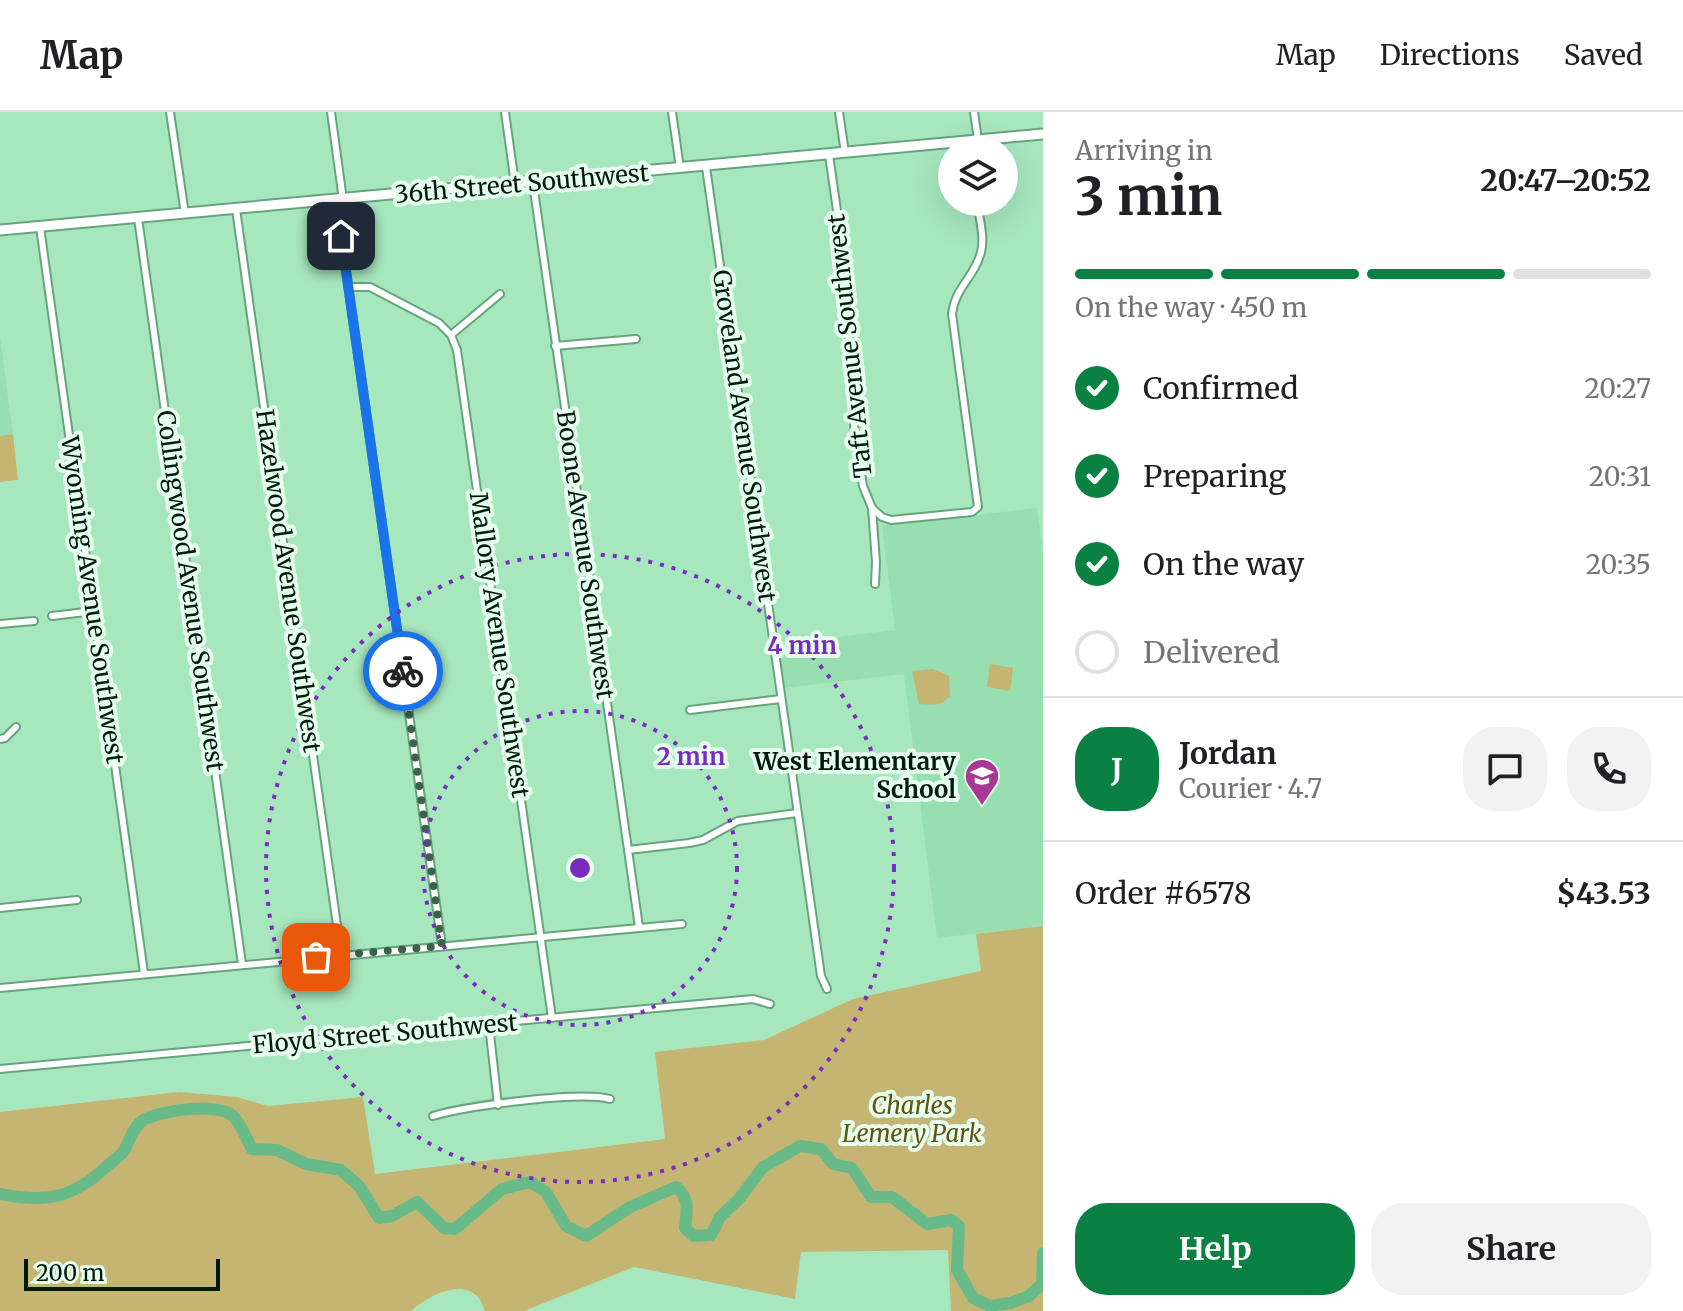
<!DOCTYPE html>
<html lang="en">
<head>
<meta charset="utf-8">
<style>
	:root { --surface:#fff; --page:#f2f2f2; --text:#202124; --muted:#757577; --line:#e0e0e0; --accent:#0b8043 }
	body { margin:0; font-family:Merriweather,serif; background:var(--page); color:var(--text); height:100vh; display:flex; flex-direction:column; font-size:30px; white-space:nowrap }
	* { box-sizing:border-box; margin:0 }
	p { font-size:26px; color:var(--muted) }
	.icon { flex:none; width:44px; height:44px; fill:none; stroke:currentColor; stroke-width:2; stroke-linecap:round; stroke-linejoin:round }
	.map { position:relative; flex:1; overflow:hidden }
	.sheet { display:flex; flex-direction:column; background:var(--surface); width:640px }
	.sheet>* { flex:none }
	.fabs { position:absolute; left:938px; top:24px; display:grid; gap:16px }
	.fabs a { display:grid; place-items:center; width:80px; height:80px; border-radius:50%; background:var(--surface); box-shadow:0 8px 32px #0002; font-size:40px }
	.scale { position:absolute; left:24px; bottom:20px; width:196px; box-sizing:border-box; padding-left:8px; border:4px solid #021a0c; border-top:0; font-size:22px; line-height:28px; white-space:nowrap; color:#021a0c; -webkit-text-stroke:6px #e5feed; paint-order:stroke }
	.pin { position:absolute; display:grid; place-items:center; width:68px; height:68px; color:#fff; margin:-34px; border-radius:16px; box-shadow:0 4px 12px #0006 }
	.courier { position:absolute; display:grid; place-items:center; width:80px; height:80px; margin:-40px; border:6px solid #1a73e8; border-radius:50%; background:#fff; color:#222; box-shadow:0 2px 10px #0007 }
	.overview em { font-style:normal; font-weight:700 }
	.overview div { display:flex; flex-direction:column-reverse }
	.overview { display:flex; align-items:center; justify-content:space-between; height:136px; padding:0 32px }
	h1 { font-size:52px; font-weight:700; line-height:60px }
	.bar { display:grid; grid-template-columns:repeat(4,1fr); gap:12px 8px; align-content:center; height:96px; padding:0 32px }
	.bar i { height:10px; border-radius:6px; background:var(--line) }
	.bar .active { background:var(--accent) }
	.bar p { grid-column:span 4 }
	.line { display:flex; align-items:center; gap:20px; padding:0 32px; border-top:2px solid var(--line) }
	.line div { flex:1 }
	.round { display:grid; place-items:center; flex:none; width:84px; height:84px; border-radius:32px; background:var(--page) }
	ol { padding:0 32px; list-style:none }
	li { display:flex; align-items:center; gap:24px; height:88px }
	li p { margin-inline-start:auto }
	li .icon { padding:8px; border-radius:50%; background:var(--accent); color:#fff; stroke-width:4 }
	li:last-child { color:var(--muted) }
	li i { width:44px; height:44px; border:4px solid var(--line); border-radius:50% }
	.action { display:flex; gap:16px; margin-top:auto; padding:16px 32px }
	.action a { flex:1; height:92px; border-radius:32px; background:var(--accent); color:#fff; font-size:32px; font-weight:700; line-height:92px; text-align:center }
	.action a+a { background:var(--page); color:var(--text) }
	header { display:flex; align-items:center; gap:48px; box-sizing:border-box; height:112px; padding:0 40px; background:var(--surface); border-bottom:2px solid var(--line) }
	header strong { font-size:38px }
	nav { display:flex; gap:44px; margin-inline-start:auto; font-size:28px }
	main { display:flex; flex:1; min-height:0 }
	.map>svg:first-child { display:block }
</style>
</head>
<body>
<header>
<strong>Map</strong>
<nav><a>Map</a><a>Directions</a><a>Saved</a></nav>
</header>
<main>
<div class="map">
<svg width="1043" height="1199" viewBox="0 0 1043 1199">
	<rect width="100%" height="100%" fill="#a7e7be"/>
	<g fill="#97dfb1">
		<path d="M0,225l13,97 -13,2z"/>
		<path d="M1037,396l6,44v374l-106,12 -33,-264 -121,14 -4,-29 61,-7 -2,-15 57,-7 -13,-104z"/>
	</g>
	<g fill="#c5b572">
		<path d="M13,322l5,46 -18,2v-46z"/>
		<path d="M990,552l23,4 -3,23 -23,-4z"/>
		<path d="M933,557l16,7 1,20c-8,10 -18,9 -31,8l-7,-33z"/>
		<path d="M1043,814v385h-92l-3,-61 -147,2 -6,47 -161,-32 -110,44h-39c-11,-39 -54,-18 -74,0h-411v-199l179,-20 58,5 31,9 95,-9 12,77 290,-35 -10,-87 109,-12 89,-41 128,-28 -5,-37z"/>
	</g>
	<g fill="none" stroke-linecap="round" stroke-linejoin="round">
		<path stroke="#69ba89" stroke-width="12" d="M0,1082c46,9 72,5 107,-28 6,-5 14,-10 18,-17 5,-10 9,-24 20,-30 18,-9 74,-17 89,-2 7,8 13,22 18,32l25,1 29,14 35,6 18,16 20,32 13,-2 25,-14 27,26 11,1 47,-40 28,-7 16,10 20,34 20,10 44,-29 46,-20c14,11 11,24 9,41l9,8 17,-1 9,-18 19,-18 24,-32 37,-21 21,3 12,15 19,4 19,29h21l35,27 24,-4 8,6 -2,44 16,28 17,8 20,-3 19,-7 13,-12 1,-31"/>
		<defs>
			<g id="street">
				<path d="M170,0l15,102"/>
				<path d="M331,0l12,88"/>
				<path d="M505,0l10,72"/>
				<path d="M672,0l8,56"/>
				<path d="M839,0l6,41"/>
				<path d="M974,0l4,28"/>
				<path d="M968,30l1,8"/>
				<path d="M829,43l19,132 2,95 6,62 7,42 9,22 4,54 -1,22"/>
				<path d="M706,55l115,809 6,13"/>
				<path d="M533,71l106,744"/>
				<path d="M336,88l106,746"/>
				<path d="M236,97l105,745"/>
				<path d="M138,106l104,746"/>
				<path d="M40,115l104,746"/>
				<path d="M349,175h21l69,36 12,12 6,15 95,668"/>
				<path d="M451,223l49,-41"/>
				<path d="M555,234l81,-7"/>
				<path d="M872,396l10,9 9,3 81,-8 6,-5 -26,-193c3,-27 23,-37 29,-62 4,-15 -2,-35 -4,-50"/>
				<path d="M52,504l42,-5"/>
				<path d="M0,512l34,-3"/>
				<path d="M690,598l91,-11"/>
				<path d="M0,627l5,-1 11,-11"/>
				<path d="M628,738l61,-7 14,-3 35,-19 59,-8"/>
				<path d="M0,796l77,-8"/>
				<path d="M0,876l682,-64"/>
				<path d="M489,913l9,80"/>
				<path d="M0,957l753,-70 17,5"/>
				<path d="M433,1004c32,-10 147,-25 177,-17"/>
			</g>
			<path id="secondary" d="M0,118l1043,-96"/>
		</defs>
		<use href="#street" stroke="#66a47e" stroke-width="10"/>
		<use href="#secondary" stroke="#66a47e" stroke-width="13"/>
		<use href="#street" stroke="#fff" stroke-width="6"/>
		<use href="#secondary" stroke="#fff" stroke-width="9"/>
	</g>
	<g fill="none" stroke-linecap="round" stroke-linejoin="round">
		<path stroke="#3c624a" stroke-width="8" stroke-dasharray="0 14.4" d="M316,845l126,-11 -39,-275"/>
		<path stroke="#1a73e8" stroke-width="10" d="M341,124l62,435"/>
	</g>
	<g fill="none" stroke="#7b2cbf" stroke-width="4" stroke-dasharray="4 8">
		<circle cx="580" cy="756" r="157"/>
		<circle cx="580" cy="756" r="314"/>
	</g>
	<defs>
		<symbol id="school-pin" viewBox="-11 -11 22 30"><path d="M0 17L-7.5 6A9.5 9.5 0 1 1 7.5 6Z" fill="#a93894" stroke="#e5feed"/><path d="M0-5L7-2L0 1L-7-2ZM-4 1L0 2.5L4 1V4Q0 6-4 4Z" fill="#fff"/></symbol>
	</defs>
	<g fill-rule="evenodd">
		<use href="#school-pin" x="962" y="644" width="40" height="54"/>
	</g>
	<g text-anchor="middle" stroke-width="8" stroke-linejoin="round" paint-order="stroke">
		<g font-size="24" fill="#021a0c" stroke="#e5feed">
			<text transform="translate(522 72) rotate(-5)" y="8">36th Street Southwest</text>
			<text transform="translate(850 234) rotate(-96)" y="8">Taft Avenue Southwest</text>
			<text transform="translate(744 324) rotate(82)" y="8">Groveland Avenue Southwest</text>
			<text transform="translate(585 443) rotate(82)" y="8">Boone Avenue Southwest</text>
			<text transform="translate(288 469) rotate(82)" y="8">Hazelwood Avenue Southwest</text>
			<text transform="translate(190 479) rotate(82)" y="8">Collingwood Avenue Southwest</text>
			<text transform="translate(92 488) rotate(82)" y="8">Wyoming Avenue Southwest</text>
			<text transform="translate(499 533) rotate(82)" y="8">Mallory Avenue Southwest</text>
			<text transform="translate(385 922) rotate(-5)" y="8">Floyd Street Southwest</text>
		</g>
		<g font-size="24" font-weight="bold" fill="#021a0c" stroke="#e5feed" text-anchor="end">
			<text x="956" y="658">West Elementary<tspan x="956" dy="28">School</tspan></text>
		</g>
		<g font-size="24" font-style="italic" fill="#625313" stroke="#e5feed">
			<text x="912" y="1002">Charles<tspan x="912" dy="28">Lemery Park</tspan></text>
		</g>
	</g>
	<circle cx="580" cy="756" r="12" fill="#7b2cbf" stroke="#e5feed" stroke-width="4"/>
	<g font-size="24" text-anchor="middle" font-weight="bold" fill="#7b2cbf" stroke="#e5feed" stroke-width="8" stroke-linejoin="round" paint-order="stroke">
		<text x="802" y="542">4 min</text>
		<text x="691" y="653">2 min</text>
	</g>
</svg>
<div class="fabs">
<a><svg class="icon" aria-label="layers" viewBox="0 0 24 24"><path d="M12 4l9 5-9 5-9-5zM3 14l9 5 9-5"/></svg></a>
</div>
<div class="scale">200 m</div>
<div class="pin" style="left:316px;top:845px;background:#ea580c"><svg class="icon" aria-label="bag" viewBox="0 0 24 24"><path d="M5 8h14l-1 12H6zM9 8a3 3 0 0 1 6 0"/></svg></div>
<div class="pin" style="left:341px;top:124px;background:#1f2937"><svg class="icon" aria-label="home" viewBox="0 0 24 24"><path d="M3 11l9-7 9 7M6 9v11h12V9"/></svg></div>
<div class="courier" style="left:403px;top:559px"><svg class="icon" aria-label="bike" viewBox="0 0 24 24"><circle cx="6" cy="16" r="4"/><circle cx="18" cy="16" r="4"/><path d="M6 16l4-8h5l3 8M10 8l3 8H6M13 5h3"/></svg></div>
</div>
<section class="sheet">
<div class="overview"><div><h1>3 min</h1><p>Arriving in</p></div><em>20:47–20:52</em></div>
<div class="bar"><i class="active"></i><i class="active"></i><i class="active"></i><i></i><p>On the way · 450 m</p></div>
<ol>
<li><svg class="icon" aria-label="check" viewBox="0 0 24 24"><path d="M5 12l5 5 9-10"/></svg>Confirmed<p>20:27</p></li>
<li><svg class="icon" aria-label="check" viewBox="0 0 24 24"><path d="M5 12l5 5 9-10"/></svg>Preparing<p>20:31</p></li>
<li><svg class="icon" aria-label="check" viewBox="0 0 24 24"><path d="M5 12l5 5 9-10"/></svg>On the way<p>20:35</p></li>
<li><i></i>Delivered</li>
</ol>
<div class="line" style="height:144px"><b class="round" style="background:var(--accent);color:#fff">J</b><div><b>Jordan</b><p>Courier · 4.7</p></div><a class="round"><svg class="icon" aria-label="chat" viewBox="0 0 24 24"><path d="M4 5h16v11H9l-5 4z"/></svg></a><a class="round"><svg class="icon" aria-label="phone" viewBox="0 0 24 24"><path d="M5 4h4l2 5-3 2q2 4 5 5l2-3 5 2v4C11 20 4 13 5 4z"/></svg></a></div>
<div class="line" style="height:104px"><div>Order #6578</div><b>$43.53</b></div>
<div class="action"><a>Help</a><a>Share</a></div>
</section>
</main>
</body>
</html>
